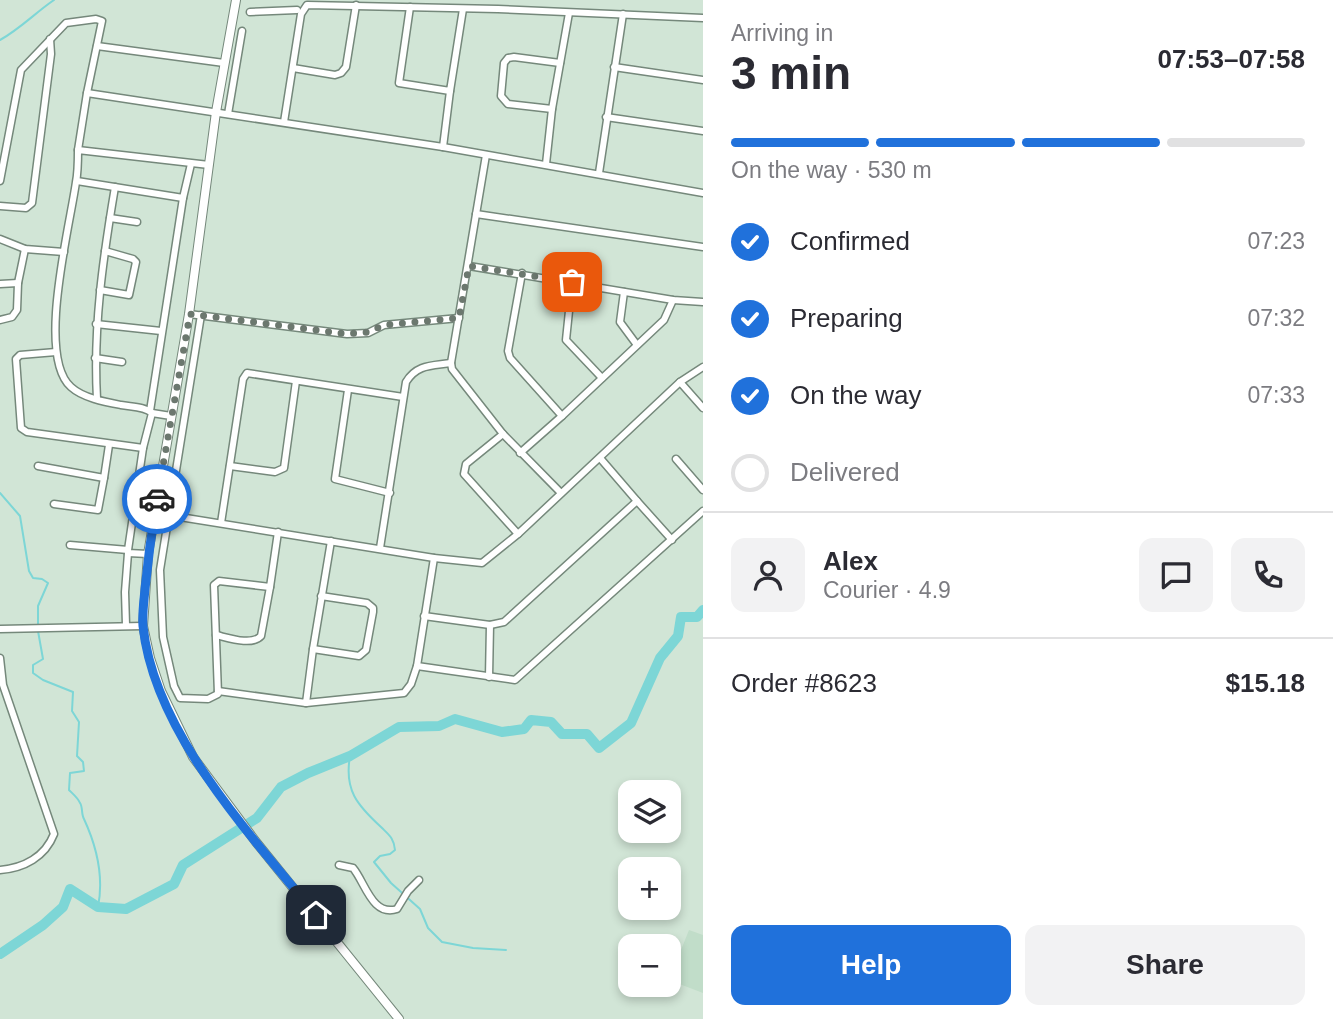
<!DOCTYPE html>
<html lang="en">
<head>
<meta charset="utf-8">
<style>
	:root { --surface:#fff; --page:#f2f2f3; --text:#2b2b33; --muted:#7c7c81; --line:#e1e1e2; --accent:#2071db }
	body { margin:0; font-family:Arial,sans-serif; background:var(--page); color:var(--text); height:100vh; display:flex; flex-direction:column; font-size:26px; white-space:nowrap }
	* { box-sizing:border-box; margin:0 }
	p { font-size:23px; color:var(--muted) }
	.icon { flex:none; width:38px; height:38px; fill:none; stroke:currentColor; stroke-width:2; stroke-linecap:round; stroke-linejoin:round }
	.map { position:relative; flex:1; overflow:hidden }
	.sheet { display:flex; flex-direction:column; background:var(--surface); width:630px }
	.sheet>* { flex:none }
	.controls { position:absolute; left:618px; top:780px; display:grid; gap:14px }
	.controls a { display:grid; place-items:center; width:63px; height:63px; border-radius:14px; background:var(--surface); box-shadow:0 4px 10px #0003; font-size:35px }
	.pin { position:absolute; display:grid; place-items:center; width:60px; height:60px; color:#fff; margin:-30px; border-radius:14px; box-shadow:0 4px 10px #0006 }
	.courier { position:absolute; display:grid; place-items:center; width:70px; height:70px; margin:-35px; border:5px solid #2071db; border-radius:50%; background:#fff; color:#222; box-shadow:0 2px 9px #0007 }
	.head em { font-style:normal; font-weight:700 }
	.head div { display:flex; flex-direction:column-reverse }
	.head { display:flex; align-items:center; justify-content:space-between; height:119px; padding:0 28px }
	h1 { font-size:46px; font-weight:700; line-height:52px }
	.bar { display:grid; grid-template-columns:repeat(4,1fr); gap:10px 7px; align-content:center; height:84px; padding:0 28px }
	.bar i { height:9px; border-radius:5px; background:var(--line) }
	.bar .current { background:var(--accent) }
	.bar p { grid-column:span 4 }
	.line { display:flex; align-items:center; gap:18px; padding:0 28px; border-top:2px solid var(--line) }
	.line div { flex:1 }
	.round { display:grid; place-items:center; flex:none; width:74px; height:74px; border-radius:14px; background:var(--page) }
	ol { padding:0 28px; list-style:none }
	li { display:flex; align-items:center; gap:21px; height:77px }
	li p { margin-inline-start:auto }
	li .icon { padding:7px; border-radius:50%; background:var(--accent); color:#fff; stroke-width:4 }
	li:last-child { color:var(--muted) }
	li i { width:38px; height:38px; border:4px solid var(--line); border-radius:50% }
	.primary-button { display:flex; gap:14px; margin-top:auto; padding:14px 28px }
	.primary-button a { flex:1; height:80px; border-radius:14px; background:var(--accent); color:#fff; font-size:28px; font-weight:700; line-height:80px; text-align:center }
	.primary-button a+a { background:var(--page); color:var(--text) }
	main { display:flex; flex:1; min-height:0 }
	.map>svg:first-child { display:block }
</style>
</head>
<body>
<main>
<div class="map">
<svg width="703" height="1019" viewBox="0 0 703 1019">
	<rect width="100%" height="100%" fill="#d1e5d6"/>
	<path fill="#c1ddc9" d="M689,930l14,5v58l-34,-13z"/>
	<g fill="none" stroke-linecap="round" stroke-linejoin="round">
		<g stroke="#7dd6d6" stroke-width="2">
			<path d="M0,40c20,-11 35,-27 54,-40"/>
			<path d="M0,493l20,23 9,55 4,7 9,1 6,4 -10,23v20"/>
			<path d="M38,631l5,28 -10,6v8l10,7 30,12 -1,19 7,11 -2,34 6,6 1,9 -14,2 -1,17c4,4 9,8 11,13 3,4 1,11 4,16 12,26 20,58 14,88"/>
			<path d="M350,756c-6,34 7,49 31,71 8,8 13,11 14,23l-5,4 -10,2 -6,6 17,21 29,26 8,19 14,14 31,6 33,2"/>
		</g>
		<path stroke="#7dd6d6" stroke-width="10" d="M0,954l43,-29 20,-18 7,-18 28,18 28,2 48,-25 9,-19 74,-47 24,-31 27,-14 42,-17 49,-29 40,-1 16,-7 47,13 22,-3 7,-9 20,2 11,12h25l12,14 32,-25 29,-65 18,-22 3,-19h16l6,-7"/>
		<defs>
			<g id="minor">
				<path d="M410,7l-11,76 51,8 13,-82"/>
				<path d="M250,12l47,-2"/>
				<path d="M97,46l127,17"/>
				<path d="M614,67l89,13"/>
				<path d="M293,68l42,7 6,-2 5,-6 10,-62"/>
				<path d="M87,93l356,54 260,46"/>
				<path d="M552,109l-44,-5 -7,-8 3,-33 4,-5 6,-1 46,6"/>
				<path d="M228,114l14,-83"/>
				<path d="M606,117l97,14"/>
				<path d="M284,122l17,-108 6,-9 191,4 205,9"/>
				<path d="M443,147l7,-56"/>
				<path d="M486,155l-35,208 1,6 51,65 58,59"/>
				<path d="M546,164l6,-55 17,-96"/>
				<path d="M599,173l24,-159"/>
				<path d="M0,181l21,-111 45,-47 30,-4 6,2 -15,72 -9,57"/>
				<path d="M77,181l106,17 8,-34"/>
				<path d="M0,206l26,2 6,-5 19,-149 -1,-15"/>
				<path d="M476,214l227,33"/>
				<path d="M110,218l27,4"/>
				<path d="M0,239l25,10 39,3"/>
				<path d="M469,266l204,34 30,2"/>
				<path d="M522,273l-14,78 2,7 52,58 102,-96 9,-20"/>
				<path d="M572,282l-6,58 36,38"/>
				<path d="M0,284l18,-1"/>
				<path d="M100,290l29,5 7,-33 -3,-3 -28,-8"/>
				<path d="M624,292l-4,30 17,23"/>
				<path d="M189,314l158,20 21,-1 16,-8 75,-7"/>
				<path d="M201,315l-41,255 3,67 11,49 6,12 28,1 10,-5 -4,-109 5,-4 51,6 8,-55"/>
				<path d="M0,320l12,-3 5,-7 1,-27 7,-34"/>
				<path d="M96,324l65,7"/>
				<path d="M56,352l-36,3 -4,4 5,69 6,4 116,16"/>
				<path d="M95,358l27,4"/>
				<path d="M680,382l23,26"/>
				<path d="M348,390l-13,89 55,14"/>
				<path d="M97,399c-4,-72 6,-141 18,-212"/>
				<path d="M150,411l33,-213"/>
				<path d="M152,413l19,3"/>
				<path d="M503,434l-37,30 -2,10 54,60"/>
				<path d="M520,453l42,-37"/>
				<path d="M676,459l27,31"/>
				<path d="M38,466l66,12 5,-33"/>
				<path d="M230,466l45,6 9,-4 12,-87"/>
				<path d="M637,501l35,39"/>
				<path d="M54,504l44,6 6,-32"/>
				<path d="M155,513l279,45 48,5 36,-29 162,-152 23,-15"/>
				<path d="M221,523l22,-144 4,-6 156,24"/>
				<path d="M70,545l58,5"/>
				<path d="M380,548l26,-166c11,-18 26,-16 45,-19"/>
				<path d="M148,554l-20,-1v-3l15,-102 9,-35c-8,-7 -21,-6 -31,-8 -16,-3 -38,-7 -50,-18 -35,-31 -1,-161 5,-205 2,-10 2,-21 2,-32l131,15"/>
				<path d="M434,558l-17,108 98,14 188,-169"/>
				<path d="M424,616l66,9 14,-3 133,-121 -37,-43"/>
				<path d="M126,625l-1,-33 3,-39"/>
				<path d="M0,629l143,-3"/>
				<path d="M216,635c13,3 36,11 45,1l9,-49"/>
				<path d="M313,649l46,7 7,-6 7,-38v-4l-6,-5 -46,-7"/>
				<path d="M0,658l3,27 51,149c-9,23 -30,34 -54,36"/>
				<path d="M489,677l1,-52"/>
				<path d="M218,691l88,12 7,-54 18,-108"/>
				<path d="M306,703l98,-10 7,-9 6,-18"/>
				<path d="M339,865l14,3c12,14 19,49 44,41l11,-18 11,-11"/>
			</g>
			<path id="tertiary" d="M236,0l-20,112 -27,202 -41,240 -5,72 7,32 11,33 32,66 63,85 143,177"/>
		</defs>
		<use href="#minor" stroke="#75887b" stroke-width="9"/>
		<use href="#tertiary" stroke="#75887b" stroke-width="10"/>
		<use href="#minor" stroke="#fff" stroke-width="6"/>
		<use href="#tertiary" stroke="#fff" stroke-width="8"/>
	</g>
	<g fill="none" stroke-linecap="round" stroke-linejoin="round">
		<path stroke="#6c786f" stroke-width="7" stroke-dasharray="0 12.6" d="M157,499l33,-185 157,20 21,-2 16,-7 75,-7 10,-52 103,16"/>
		<path stroke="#2071db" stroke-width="9" d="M157,499c-5,30 -9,60 -12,90 -1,12 -3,25 -2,37 11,107 108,209 173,289"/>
	</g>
</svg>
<div class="controls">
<a><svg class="icon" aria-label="layers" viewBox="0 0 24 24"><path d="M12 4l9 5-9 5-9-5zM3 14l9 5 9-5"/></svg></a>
<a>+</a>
<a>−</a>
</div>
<div class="pin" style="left:572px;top:282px;background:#ea580c"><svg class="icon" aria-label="bag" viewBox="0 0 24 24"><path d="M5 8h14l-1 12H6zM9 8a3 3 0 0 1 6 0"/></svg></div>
<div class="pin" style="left:316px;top:915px;background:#1f2937"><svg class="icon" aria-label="home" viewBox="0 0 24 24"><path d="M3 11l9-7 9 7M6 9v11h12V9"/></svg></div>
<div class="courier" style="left:157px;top:499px"><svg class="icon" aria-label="car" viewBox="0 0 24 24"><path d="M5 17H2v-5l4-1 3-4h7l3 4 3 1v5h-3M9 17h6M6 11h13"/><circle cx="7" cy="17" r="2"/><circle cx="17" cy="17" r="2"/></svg></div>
</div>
<section class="sheet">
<div class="head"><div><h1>3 min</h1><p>Arriving in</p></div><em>07:53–07:58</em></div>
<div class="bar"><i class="current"></i><i class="current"></i><i class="current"></i><i></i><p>On the way · 530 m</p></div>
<ol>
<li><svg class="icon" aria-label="check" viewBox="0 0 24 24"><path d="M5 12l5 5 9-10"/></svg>Confirmed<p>07:23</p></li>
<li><svg class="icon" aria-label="check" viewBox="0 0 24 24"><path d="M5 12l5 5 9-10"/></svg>Preparing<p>07:32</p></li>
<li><svg class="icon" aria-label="check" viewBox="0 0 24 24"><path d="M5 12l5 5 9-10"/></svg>On the way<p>07:33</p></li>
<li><i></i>Delivered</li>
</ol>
<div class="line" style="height:126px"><a class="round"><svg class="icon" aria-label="person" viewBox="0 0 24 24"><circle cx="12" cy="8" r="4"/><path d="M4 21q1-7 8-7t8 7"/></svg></a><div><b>Alex</b><p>Courier · 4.9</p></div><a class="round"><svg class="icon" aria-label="chat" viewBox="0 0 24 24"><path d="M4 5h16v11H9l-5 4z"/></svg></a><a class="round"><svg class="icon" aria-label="phone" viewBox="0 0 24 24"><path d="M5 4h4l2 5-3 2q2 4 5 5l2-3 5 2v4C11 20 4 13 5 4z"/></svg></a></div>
<div class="line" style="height:91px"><div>Order #8623</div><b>$15.18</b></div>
<div class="primary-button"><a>Help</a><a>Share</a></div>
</section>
</main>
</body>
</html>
